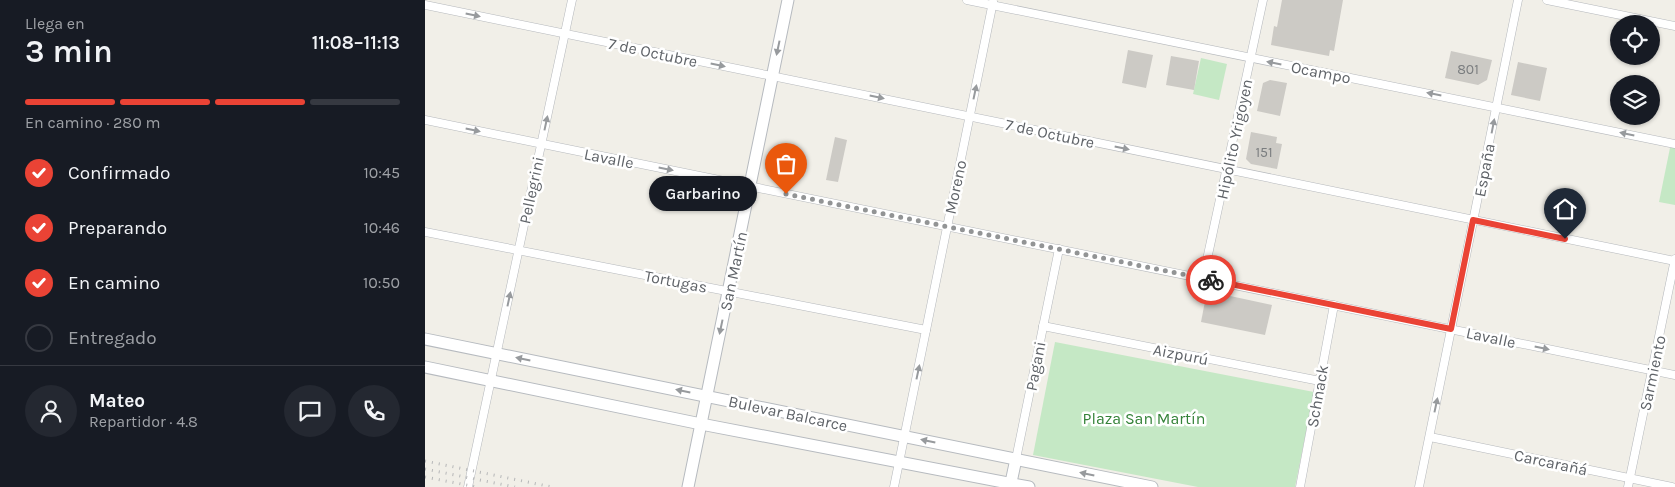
<!DOCTYPE html>
<html lang="es">
<head>
<meta charset="utf-8">
<style>
	:root { --surface:#171b24; --page:#242831; --text:#f1f3f6; --muted:#9ea1a6; --line:#363941; --accent:#ea4335 }
	body { margin:0; font-family:Karla,sans-serif; background:var(--page); color:var(--text); height:100vh; display:flex; flex-direction:column; font-size:19px; white-space:nowrap }
	* { box-sizing:border-box; margin:0 }
	p { font-size:16px; color:var(--muted) }
	.icon { flex:none; width:28px; height:28px; fill:none; stroke:currentColor; stroke-width:2; stroke-linecap:round; stroke-linejoin:round }
	.map { position:relative; flex:1; overflow:hidden }
	.panel { display:flex; flex-direction:column; background:var(--surface); width:425px }
	.panel>* { flex:none }
	.controls { position:absolute; left:1185px; top:15px; display:grid; gap:10px }
	.controls a { display:grid; place-items:center; width:50px; height:50px; border-radius:50%; background:var(--surface); box-shadow:0 1px 4px #0004; font-size:25px }
	.pin { position:absolute; display:grid; place-items:center; width:42px; height:42px; color:#fff; margin:-51px -21px; border-radius:50% 50% 50% 0; rotate:-45deg; box-shadow:0 0 5px #0007 }
	.pin .icon { rotate:45deg }
	.courier { position:absolute; display:grid; place-items:center; width:50px; height:50px; margin:-25px; border:4px solid #ea4335; border-radius:50%; background:#fff; color:#222; box-shadow:0 1px 6px #0007 }
	.bubble { position:absolute; height:35px; border-radius:18px; background:var(--surface); box-shadow:0 1px 4px #0004; font-size:16px; font-weight:600; line-height:35px; text-align:center }
	.summary em { font-style:normal; font-weight:600 }
	.summary div { display:flex; flex-direction:column-reverse }
	.summary { display:flex; align-items:center; justify-content:space-between; height:85px; padding:0 25px }
	h1 { font-size:32px; font-weight:600; line-height:38px }
	.bar { display:grid; grid-template-columns:repeat(4,1fr); gap:8px 5px; align-content:center; height:60px; padding:0 25px }
	.bar i { height:6px; border-radius:4px; background:var(--line) }
	.bar .selected { background:var(--accent) }
	.bar p { grid-column:span 4 }
	.line { display:flex; align-items:center; gap:12px; padding:0 25px; border-top:1px solid var(--line) }
	.line div { flex:1 }
	.round { display:grid; place-items:center; flex:none; width:52px; height:52px; border-radius:26px; background:var(--page) }
	ol { padding:0 25px; list-style:none }
	li { display:flex; align-items:center; gap:15px; height:55px }
	li p { margin-inline-start:auto }
	li .icon { padding:5px; border-radius:50%; background:var(--accent); color:#fff; stroke-width:4 }
	li:last-child { color:var(--muted) }
	li i { width:28px; height:28px; border:2px solid var(--line); border-radius:50% }
	main { display:flex; flex:1; min-height:0 }
	.map>svg:first-child { display:block }
</style>
</head>
<body>
<main>
<section class="panel">
<div class="summary"><div><h1>3 min</h1><p>Llega en</p></div><em>11:08–11:13</em></div>
<div class="bar"><i class="selected"></i><i class="selected"></i><i class="selected"></i><i></i><p>En camino · 280 m</p></div>
<ol>
<li><svg class="icon" aria-label="check" viewBox="0 0 24 24"><path d="M5 12l5 5 9-10"/></svg>Confirmado<p>10:45</p></li>
<li><svg class="icon" aria-label="check" viewBox="0 0 24 24"><path d="M5 12l5 5 9-10"/></svg>Preparando<p>10:46</p></li>
<li><svg class="icon" aria-label="check" viewBox="0 0 24 24"><path d="M5 12l5 5 9-10"/></svg>En camino<p>10:50</p></li>
<li><i></i>Entregado</li>
</ol>
<div class="line" style="height:90px"><a class="round"><svg class="icon" aria-label="person" viewBox="0 0 24 24"><circle cx="12" cy="8" r="4"/><path d="M4 21q1-7 8-7t8 7"/></svg></a><div><b>Mateo</b><p>Repartidor · 4.8</p></div><a class="round"><svg class="icon" aria-label="chat" viewBox="0 0 24 24"><path d="M4 5h16v11H9l-5 4z"/></svg></a><a class="round"><svg class="icon" aria-label="phone" viewBox="0 0 24 24"><path d="M5 4h4l2 5-3 2q2 4 5 5l2-3 5 2v4C11 20 4 13 5 4z"/></svg></a></div>
</section>
<div class="map">
<svg width="1250" height="487" viewBox="0 0 1250 487">
	<rect width="100%" height="100%" fill="#f1efe8"/>
	<g fill="#c5e8c5">
		<path d="M776,58l26,6 -8,36 -26,-6z"/>
		<path d="M1246,143l4,1v61l-16,-3z"/>
		<path d="M630,342l259,50 -19,95h-97l-165,-32z"/>
	</g>
	<g fill="#cccac5">
		<path d="M857,0h61l-9,51 -4,-1 -1,6 -58,-11 3,-19 3,1z"/>
		<path d="M703,50l25,5 -7,33 -24,-5z"/>
		<path d="M1026,51l41,9 -5,20 -9,5 -33,-7z"/>
		<path d="M746,56l28,5 -5,29 -28,-5z"/>
		<path d="M1093,62l29,6 -7,33 -29,-6z"/>
		<path d="M845,80l17,3 -7,33 -23,-5 6,-28z"/>
		<path d="M826,132l26,5 -1,6 6,1 -5,25 -26,-5 -5,-5z"/>
		<path d="M410,137l12,3 -9,42 -12,-2z"/>
		<path d="M782,291l65,14 -7,30 -64,-13z"/>
	</g>
	<g fill="none" stroke-linecap="round" stroke-linejoin="round">
		<defs>
			<g id="minor">
				<path d="M542,0l708,144"/>
				<path d="M1122,0l128,26"/>
				<path d="M0,5l1250,256"/>
				<path d="M0,120l1250,255"/>
				<path d="M0,232l501,98"/>
				<path d="M778,278l60,-278"/>
				<path d="M618,326l277,55"/>
				<path d="M1005,437l242,50"/>
				<path d="M591,459l43,-210"/>
				<path d="M43,487l104,-487"/>
				<path d="M469,487l99,-485"/>
				<path d="M875,487l34,-182"/>
				<path d="M994,487l99,-487"/>
				<path d="M1203,487l47,-228"/>
			</g>
			<g id="secondary">
				<path d="M0,339l727,148"/>
				<path d="M0,367l276,57 328,63"/>
				<path d="M263,487l100,-487"/>
				<path d="M585,487l6,-28"/>
			</g>
		</defs>
		<use href="#minor" stroke="#b5b8bc" stroke-width="9"/>
		<use href="#secondary" stroke="#b6babf" stroke-width="13"/>
		<use href="#minor" stroke="#fff" stroke-width="8"/>
		<use href="#secondary" stroke="#fff" stroke-width="11"/>
		<g stroke="#b6b7b8" stroke-width="3" stroke-dasharray="1 6" stroke-linecap="butt">
			<path d="M0,461l127,26"/>
			<path d="M0,469l90,18"/>
			<path d="M0,477l52,10"/>
		</g>
	</g>
	<defs><path id="oneway-solid" d="M-6-.8H1V-3.2L6.5 0L1 3.2V.8H-6Z" transform="scale(1.25)"/></defs>
	<g fill="#979a9d">
		<use href="#oneway-solid" transform="translate(48 15) rotate(12)"/>
		<use href="#oneway-solid" transform="translate(353 48) rotate(102)"/>
		<use href="#oneway-solid" transform="translate(849 63) rotate(-169)"/>
		<use href="#oneway-solid" transform="translate(293 65) rotate(12)"/>
		<use href="#oneway-solid" transform="translate(550 92) rotate(-78)"/>
		<use href="#oneway-solid" transform="translate(1009 94) rotate(-169)"/>
		<use href="#oneway-solid" transform="translate(452 97) rotate(12)"/>
		<use href="#oneway-solid" transform="translate(121 123) rotate(-78)"/>
		<use href="#oneway-solid" transform="translate(1068 126) rotate(-79)"/>
		<use href="#oneway-solid" transform="translate(48 130) rotate(12)"/>
		<use href="#oneway-solid" transform="translate(1202 134) rotate(-168)"/>
		<use href="#oneway-solid" transform="translate(697 148) rotate(12)"/>
		<use href="#oneway-solid" transform="translate(241 169) rotate(11)"/>
		<use href="#oneway-solid" transform="translate(84 299) rotate(-78)"/>
		<use href="#oneway-solid" transform="translate(296 327) rotate(102)"/>
		<use href="#oneway-solid" transform="translate(1117 348) rotate(12)"/>
		<use href="#oneway-solid" transform="translate(98 359) rotate(-168)"/>
		<use href="#oneway-solid" transform="translate(493 372) rotate(-78)"/>
		<use href="#oneway-solid" transform="translate(258 391) rotate(-168)"/>
		<use href="#oneway-solid" transform="translate(1011 405) rotate(-78)"/>
		<use href="#oneway-solid" transform="translate(503 441) rotate(-168)"/>
		<use href="#oneway-solid" transform="translate(662 474) rotate(-168)"/>
	</g>
	<g fill="none" stroke-linecap="round" stroke-linejoin="round">
		<path stroke="#929495" stroke-width="5" stroke-dasharray="0 9" d="M361,194l425,86"/>
		<path stroke="#ea4335" stroke-width="6" d="M786,280l240,49 22,-109 92,19"/>
	</g>
	<g text-anchor="middle" stroke-width="5" stroke-linejoin="round" paint-order="stroke">
		<g font-size="14" fill="#7a7d7f">
			<text x="1043" y="74">801</text>
			<text x="839" y="157">151</text>
		</g>
		<g font-size="16" fill="#5f6368" stroke="#fff">
			<text transform="translate(228 52) rotate(12)" y="6">7 de Octubre</text>
			<text transform="translate(896 72) rotate(11)" y="6">Ocampo</text>
			<text transform="translate(625 133) rotate(12)" y="6">7 de Octubre</text>
			<text transform="translate(809 139) rotate(-78)" y="6">Hipólito Yrigoyen</text>
			<text transform="translate(184 158) rotate(11)" y="6">Lavalle</text>
			<text transform="translate(1059 170) rotate(-79)" y="6">España</text>
			<text transform="translate(530 187) rotate(-78)" y="6">Moreno</text>
			<text transform="translate(106 190) rotate(-78)" y="6">Pellegrini</text>
			<text transform="translate(308 271) rotate(-78)" y="6">San Martín</text>
			<text transform="translate(251 281) rotate(11)" y="6">Tortugas</text>
			<text transform="translate(1066 337) rotate(12)" y="6">Lavalle</text>
			<text transform="translate(756 354) rotate(11)" y="6">Aizpurú</text>
			<text transform="translate(610 366) rotate(-79)" y="6">Pagani</text>
			<text transform="translate(1227 373) rotate(-78)" y="6">Sarmiento</text>
			<text transform="translate(892 396) rotate(-80)" y="6">Schnack</text>
			<text transform="translate(363 413) rotate(12)" y="6">Bulevar Balcarce</text>
			<text transform="translate(1126 462) rotate(12)" y="6">Carcarañá</text>
		</g>
		<g font-size="16" fill="#348238" stroke="#fff">
			<text x="719" y="424">Plaza San Martín</text>
		</g>
	</g>
</svg>
<div class="controls">
<a><svg class="icon" aria-label="locate" viewBox="0 0 24 24"><circle cx="12" cy="12" r="6"/><path d="M12 2v4M12 18v4M2 12h4M18 12h4"/></svg></a>
<a><svg class="icon" aria-label="layers" viewBox="0 0 24 24"><path d="M12 4l9 5-9 5-9-5zM3 14l9 5 9-5"/></svg></a>
</div>
<div class="pin" style="left:361px;top:194px;background:#ea580c"><svg class="icon" aria-label="bag" viewBox="0 0 24 24"><path d="M5 8h14l-1 12H6zM9 8a3 3 0 0 1 6 0"/></svg></div>
<div class="pin" style="left:1140px;top:239px;background:#1f2937"><svg class="icon" aria-label="home" viewBox="0 0 24 24"><path d="M3 11l9-7 9 7M6 9v11h12V9"/></svg></div>
<div class="courier" style="left:786px;top:280px"><svg class="icon" aria-label="bike" viewBox="0 0 24 24"><circle cx="6" cy="16" r="4"/><circle cx="18" cy="16" r="4"/><path d="M6 16l4-8h5l3 8M10 8l3 8H6M13 5h3"/></svg></div>
<div class="bubble" style="left:224px;top:176px;width:108px">Garbarino</div>
</div>
</main>
</body>
</html>
